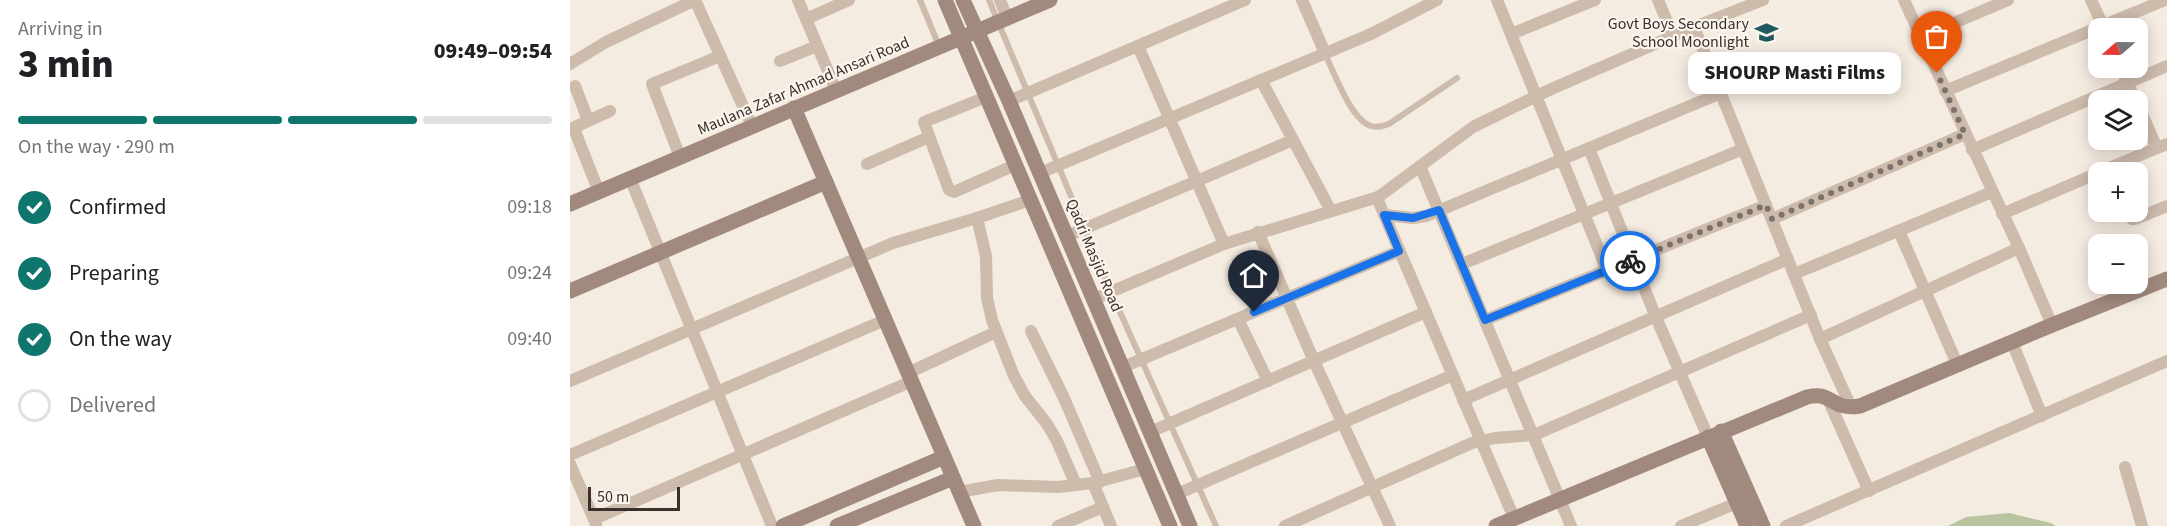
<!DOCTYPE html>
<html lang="en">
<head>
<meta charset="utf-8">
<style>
	:root { --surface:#fff; --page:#f6f6f6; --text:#202124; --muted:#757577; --line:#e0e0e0; --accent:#0f766e }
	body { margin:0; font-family:"Source Sans 3",sans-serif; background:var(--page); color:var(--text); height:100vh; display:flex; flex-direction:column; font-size:22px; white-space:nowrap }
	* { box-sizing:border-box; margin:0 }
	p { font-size:20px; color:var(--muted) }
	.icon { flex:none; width:33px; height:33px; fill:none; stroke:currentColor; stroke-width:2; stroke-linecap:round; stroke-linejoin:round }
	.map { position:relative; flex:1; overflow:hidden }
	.side { display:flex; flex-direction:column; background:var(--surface); width:570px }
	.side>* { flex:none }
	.needle { width:39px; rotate:250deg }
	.tools { position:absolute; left:1518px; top:18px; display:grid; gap:12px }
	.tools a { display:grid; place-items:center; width:60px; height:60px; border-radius:12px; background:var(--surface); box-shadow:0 3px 15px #0003; font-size:30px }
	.scale { position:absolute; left:18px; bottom:15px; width:92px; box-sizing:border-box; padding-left:6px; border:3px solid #3b302b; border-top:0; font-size:16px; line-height:21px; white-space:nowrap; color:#3b302b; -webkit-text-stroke:4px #fbf5ee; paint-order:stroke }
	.pin { position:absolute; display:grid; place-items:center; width:51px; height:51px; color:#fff; margin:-62px -26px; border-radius:50% 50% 50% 0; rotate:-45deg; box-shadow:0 0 6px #0007 }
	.pin .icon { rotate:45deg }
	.courier { position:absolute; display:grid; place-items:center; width:60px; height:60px; margin:-30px; border:4px solid #1a73e8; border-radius:50%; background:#fff; color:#222; box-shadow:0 2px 8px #0007 }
	.bubble { position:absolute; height:42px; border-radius:12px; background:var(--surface); box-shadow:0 3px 15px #0003; font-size:20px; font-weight:800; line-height:42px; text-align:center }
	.headline em { font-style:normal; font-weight:800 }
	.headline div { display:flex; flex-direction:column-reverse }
	.headline { display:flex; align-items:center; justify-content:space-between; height:102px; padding:0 18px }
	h1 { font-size:39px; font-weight:800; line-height:45px }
	.bar { display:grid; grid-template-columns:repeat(4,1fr); gap:9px 6px; align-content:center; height:72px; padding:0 18px }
	.bar i { height:8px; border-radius:4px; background:var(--line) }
	.bar .current { background:var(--accent) }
	.bar p { grid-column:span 4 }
	ol { padding:0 18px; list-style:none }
	li { display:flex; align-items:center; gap:18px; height:66px }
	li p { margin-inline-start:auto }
	li .icon { padding:6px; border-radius:50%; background:var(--accent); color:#fff; stroke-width:4 }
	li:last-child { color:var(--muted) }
	li i { width:33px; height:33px; border:3px solid var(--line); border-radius:50% }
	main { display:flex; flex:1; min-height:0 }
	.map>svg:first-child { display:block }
</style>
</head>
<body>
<main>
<section class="side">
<div class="headline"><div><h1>3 min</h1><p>Arriving in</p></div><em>09:49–09:54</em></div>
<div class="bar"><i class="current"></i><i class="current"></i><i class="current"></i><i></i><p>On the way · 290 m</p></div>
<ol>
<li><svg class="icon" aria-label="check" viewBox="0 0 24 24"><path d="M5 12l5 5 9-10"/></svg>Confirmed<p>09:18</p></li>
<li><svg class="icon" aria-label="check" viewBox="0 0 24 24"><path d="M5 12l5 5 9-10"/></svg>Preparing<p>09:24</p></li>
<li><svg class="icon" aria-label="check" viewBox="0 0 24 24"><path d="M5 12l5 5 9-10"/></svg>On the way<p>09:40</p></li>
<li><i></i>Delivered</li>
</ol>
</section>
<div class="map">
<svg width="1597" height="526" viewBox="0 0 1597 526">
	<rect width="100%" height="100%" fill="#f4ebe1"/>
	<path fill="#b8c4a0" d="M1439,513l42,10 5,3h-108l18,-9z"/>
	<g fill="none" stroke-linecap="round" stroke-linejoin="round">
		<g stroke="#cdbbac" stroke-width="6">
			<path d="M350,0l19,46"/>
			<path d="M419,0l122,292 105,234"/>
			<path d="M755,54c9,18 26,66 46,72 6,2 12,0 18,-2l68,-46"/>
		</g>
		<g stroke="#cdbbac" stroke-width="12">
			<path d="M125,0l57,126"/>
			<path d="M228,0l38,90"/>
			<path d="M430,0l7,18"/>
			<path d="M732,0l23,53"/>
			<path d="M927,0l110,270"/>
			<path d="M1088,0l15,36"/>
			<path d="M1334,0l115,248 33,77"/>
			<path d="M1521,0l13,28"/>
			<path d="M236,19l43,-19"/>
			<path d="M1124,27l126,312 31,68"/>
			<path d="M941,34l84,-34"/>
			<path d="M1351,37l87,-37"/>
			<path d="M568,46l86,198"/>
			<path d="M210,61l37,-15"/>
			<path d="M0,64l36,-22 89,-42"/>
			<path d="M1551,68l14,32"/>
			<path d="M691,80l70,131"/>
			<path d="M5,86l13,34"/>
			<path d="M1375,91l220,-91"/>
			<path d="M416,97l-62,25 25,68 5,2 61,-27"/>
			<path d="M439,101l236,-101"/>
			<path d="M1568,105l19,43"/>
			<path d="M1019,148l66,167 53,122"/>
			<path d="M1402,150l195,-84"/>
			<path d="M110,157l-28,-73 68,-28"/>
			<path d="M297,164l62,-27"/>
			<path d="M850,166l151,360"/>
			<path d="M1529,172l68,-28"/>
			<path d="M470,173l331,-139 66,-34"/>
			<path d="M60,178l142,348"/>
			<path d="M29,192l-23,-58 -1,-7 35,-16"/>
			<path d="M1556,212l6,7h3l32,-13"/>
			<path d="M1432,214l96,-41"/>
			<path d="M814,215l29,3 13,-2 295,-123"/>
			<path d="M407,218l9,38 1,42 5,22 22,56 11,20 22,28 10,17 19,44"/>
			<path d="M1202,219l193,-85"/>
			<path d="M1329,231l59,135"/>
			<path d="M688,232l56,129 76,165"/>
			<path d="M497,236l226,-96"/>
			<path d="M892,264l281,-115"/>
			<path d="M1224,274l198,-82"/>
			<path d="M524,299l130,-55 154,-47"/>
			<path d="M668,319l30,62"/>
			<path d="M915,320l281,-115"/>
			<path d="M461,331l33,67 36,84"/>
			<path d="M1250,339l199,-91"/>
			<path d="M1442,342l30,74"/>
			<path d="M553,367l276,-116"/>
			<path d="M338,373l88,-41"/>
			<path d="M0,381l323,-138 84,-25 53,-18"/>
			<path d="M1257,397l42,94"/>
			<path d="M893,400l325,-141"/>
			<path d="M580,432l276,-120"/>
			<path d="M0,455l315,-135"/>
			<path d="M0,464l26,60"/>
			<path d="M1555,467l17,59"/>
			<path d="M523,483l18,43"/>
			<path d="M389,492l39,-7 60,2 35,-4 52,-14"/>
			<path d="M607,494l276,-119"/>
			<path d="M944,518l-137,-320 96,-71 76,-37 145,-63 69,-27"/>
			<path d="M24,519l318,-138"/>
			<path d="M488,526l45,-19"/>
			<path d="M715,526l187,-83 23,-5 39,-3 277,-120"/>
			<path d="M1111,526l56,-23"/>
			<path d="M1216,526l381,-165"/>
		</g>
		<g stroke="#a18a7d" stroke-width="15">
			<path d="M375,0l225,526"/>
			<path d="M393,0l46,101 181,425"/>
			<path d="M224,108l180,418"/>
			<path d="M0,204l480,-204"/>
			<path d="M0,291l256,-109"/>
			<path d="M1151,431l42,95"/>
			<path d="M1138,437l39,89"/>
			<path d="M213,526l161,-69"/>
			<path d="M267,526l116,-48"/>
			<path d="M926,526l311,-129c18,-4 19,2 33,8 6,2 14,2 20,1l192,-81 115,-46"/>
		</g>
	</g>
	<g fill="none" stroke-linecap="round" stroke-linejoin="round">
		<path stroke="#7c716b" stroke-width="6" stroke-dasharray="0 10.8" d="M1060,261l136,-56 6,14 193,-85 -28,-61"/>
		<path stroke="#1a73e8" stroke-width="8" d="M684,312l145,-61 -15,-36 29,3 26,-8 46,110 145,-59"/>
	</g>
	<defs>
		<symbol id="school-bare" viewBox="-9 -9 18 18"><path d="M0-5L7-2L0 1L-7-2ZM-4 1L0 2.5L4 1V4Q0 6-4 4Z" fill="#1f5a5e" stroke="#fbf5ee" stroke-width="2.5" paint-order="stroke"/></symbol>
	</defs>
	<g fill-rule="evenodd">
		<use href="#school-bare" x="1180" y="16" width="33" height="33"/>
	</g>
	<g text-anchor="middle" stroke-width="4.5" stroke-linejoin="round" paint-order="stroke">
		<g font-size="16" fill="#3b302b" stroke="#fbf5ee" text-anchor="end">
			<text x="1179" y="29">Govt Boys Secondary<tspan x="1179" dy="18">School Moonlight</tspan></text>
		</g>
		<g font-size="16" fill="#3b302b" stroke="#fbf5ee">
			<text transform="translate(233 85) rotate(-23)" y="6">Maulana Zafar Ahmad Ansari Road</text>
			<text transform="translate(525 255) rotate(67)" y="6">Qadri Masjid Road</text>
		</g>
	</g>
</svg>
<div class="tools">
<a><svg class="needle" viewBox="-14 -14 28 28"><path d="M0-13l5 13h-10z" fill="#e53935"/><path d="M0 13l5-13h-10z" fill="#757577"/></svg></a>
<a><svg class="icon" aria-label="layers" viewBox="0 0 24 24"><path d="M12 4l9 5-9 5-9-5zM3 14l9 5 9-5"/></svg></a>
<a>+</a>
<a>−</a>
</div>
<div class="scale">50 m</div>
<div class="pin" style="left:1367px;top:73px;background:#ea580c"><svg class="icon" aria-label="bag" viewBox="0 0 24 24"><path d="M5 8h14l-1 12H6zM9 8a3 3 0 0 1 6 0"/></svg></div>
<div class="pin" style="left:684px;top:312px;background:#1f2937"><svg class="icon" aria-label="home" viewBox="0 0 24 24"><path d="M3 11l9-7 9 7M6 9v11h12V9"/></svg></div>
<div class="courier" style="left:1060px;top:261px"><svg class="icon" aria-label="bike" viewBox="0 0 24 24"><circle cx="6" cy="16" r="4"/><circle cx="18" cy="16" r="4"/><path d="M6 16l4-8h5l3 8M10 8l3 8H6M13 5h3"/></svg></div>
<div class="bubble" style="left:1118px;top:52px;width:213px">SHOURP Masti Films</div>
</div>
</main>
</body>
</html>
